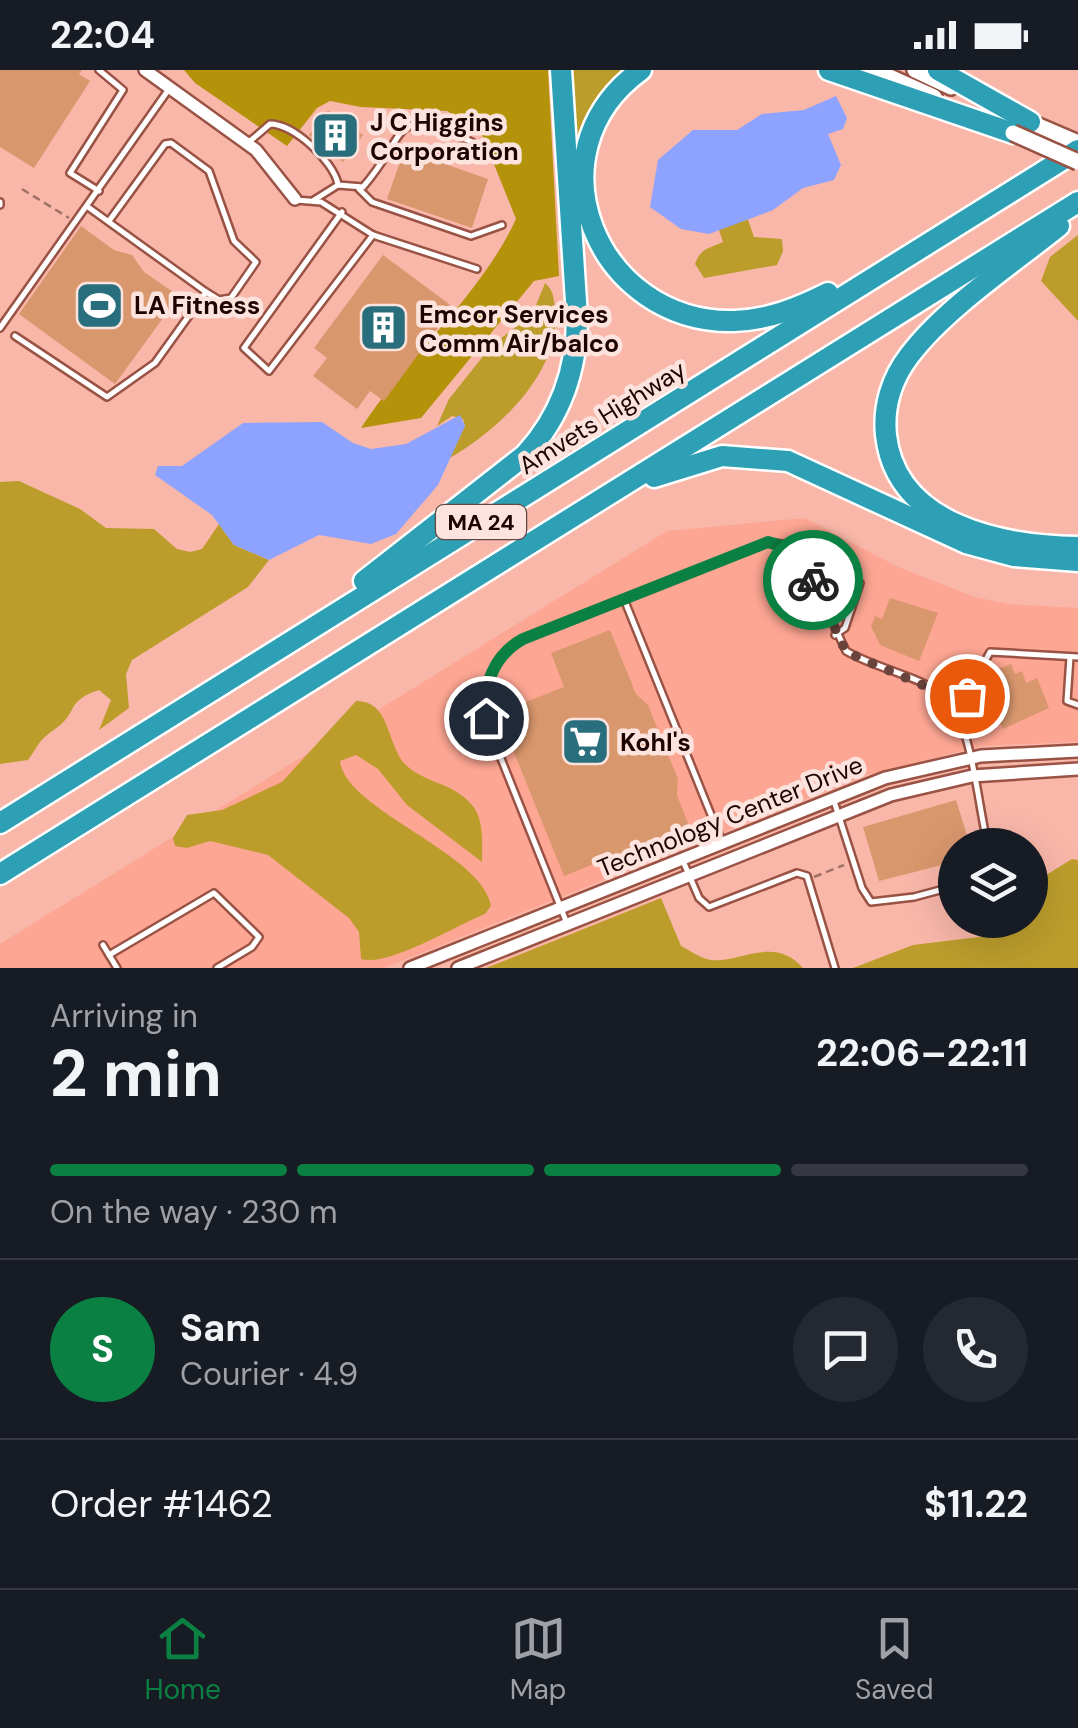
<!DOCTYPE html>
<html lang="en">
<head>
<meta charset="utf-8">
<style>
	:root { --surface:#171b24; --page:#242831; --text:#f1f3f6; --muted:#9ea1a6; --line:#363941; --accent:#0b8043 }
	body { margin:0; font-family:"DM Sans",sans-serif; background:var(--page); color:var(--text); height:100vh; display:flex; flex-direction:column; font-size:38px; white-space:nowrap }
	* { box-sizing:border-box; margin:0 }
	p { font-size:32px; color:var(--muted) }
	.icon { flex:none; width:55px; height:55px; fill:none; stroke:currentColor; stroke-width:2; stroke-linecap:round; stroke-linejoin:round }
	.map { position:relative; height:898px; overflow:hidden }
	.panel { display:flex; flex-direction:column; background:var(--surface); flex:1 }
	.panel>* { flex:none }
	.controls { position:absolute; left:938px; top:758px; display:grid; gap:20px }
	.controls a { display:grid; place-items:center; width:110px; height:110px; border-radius:50%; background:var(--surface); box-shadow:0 10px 40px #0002; font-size:50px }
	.pin { position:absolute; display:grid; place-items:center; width:85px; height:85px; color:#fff; margin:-42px; border:5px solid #fff; border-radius:50%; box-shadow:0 2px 10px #0007 }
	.courier { position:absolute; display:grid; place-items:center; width:100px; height:100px; margin:-50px; border:8px solid #0b8043; border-radius:50%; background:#fff; color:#222; box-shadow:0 2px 12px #0007 }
	.headline em { font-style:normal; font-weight:700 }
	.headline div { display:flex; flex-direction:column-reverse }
	.headline { display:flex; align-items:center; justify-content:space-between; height:170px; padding:0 50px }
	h1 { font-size:65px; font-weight:700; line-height:75px }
	.bar { display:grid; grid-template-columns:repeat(4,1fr); gap:15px 10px; align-content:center; height:120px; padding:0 50px }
	.bar i { height:12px; border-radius:8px; background:var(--line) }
	.bar .on { background:var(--accent) }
	.bar p { grid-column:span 4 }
	.line { display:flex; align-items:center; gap:25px; padding:0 50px; border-top:2px solid var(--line) }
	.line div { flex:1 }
	.round { display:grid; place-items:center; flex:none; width:105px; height:105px; border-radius:52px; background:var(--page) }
	.status { display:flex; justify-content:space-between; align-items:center; height:70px; padding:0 50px; background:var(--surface); direction:ltr }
	.status svg { height:28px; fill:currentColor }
	.tabs { display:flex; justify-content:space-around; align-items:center; height:140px; border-top:2px solid var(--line); background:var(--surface); font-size:28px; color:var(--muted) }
	.tabs a { display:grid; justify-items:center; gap:5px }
	.tabs .on { color:var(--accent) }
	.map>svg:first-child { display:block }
</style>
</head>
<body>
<div class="status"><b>22:04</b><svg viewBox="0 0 49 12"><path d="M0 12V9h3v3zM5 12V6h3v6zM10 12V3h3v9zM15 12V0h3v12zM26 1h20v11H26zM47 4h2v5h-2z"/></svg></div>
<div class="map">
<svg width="1078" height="898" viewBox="0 0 1078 898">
	<rect width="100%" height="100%" fill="#f8b7a9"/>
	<path fill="#fda693" d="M805,448l93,49 77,30 33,7 70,4v134l-96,4 -116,29 -482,193h-384v-24l667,-413z"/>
	<g fill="#bc9d2c">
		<path d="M568,0h58c-27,28 -38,54 -48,92l-4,1z"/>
		<path d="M747,147l7,20 28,2 1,12 -6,14 -73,13 -9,-14c6,-17 14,-15 28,-22l-4,-12z"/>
		<path d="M1078,165v86l-37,-40 9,-24z"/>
		<path d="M545,213c9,8 9,16 10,28 6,61 -57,120 -107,148l17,-33 -2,-7 -11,-3 -15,10 12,-27 43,-54 40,-30z"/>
		<path d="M19,411l61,28 26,19 48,1 23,20 13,3 12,-3 17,-25 15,21 35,15 -21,27 -116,73 -6,14 3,34 -30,22 12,-30 -12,-10c-33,11 -21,21 -40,36 -23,17 -15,12 -31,34l-28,4v-282z"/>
		<path d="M356,631c34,0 30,40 48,62 19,21 53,19 71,46 9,15 7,36 7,53l-75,-57 -29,-36 -22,-14 -16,6c5,49 143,92 151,145l-6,8c-30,12 -96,53 -124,45l-2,-27 -10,-14 -81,-63 -58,-14 -23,7 -12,-2 -2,-8 14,-23 35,-5 60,-28z"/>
		<path d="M1072,789l6,1v108h-225l60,-23 74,-9 11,-16h32v-35z"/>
		<path d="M661,828l20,48c8,4 21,13 30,14 30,3 63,-25 92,8h-317z"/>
	</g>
	<path fill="#b4930b" d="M184,0h364l11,206 -25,5 -113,137 -60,10c47,-72 120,-133 155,-209l-35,-87 -34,-21 -86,-4 -31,-6 -13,7 -30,38 -92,-63z"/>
	<g fill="#8da3ff">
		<path d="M836,26l11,22 -4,11 -15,5 13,31 -7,15 -31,8 -30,22 -64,24 -28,-5 -31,-22 8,-47 35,-30h44l25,-16 42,-4z"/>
		<path d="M460,345l5,11 -27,59 -42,49 -25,10 -52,-9 -50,25 -35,-15 -22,-30 -57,-40 3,-9h24l61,-43 79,-1 31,21 18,6 35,-5z"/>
	</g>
	<g fill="#d9976d">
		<path d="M0,0h82l-3,4 11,7 -56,87 -34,-21z"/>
		<path d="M328,40l35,25 -20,27 -34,-27z"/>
		<path d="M408,81l80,28 -16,49 -85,-29 15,-43z"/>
		<path d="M81,156l33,24 18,5 12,17 35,24 -64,88 -96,-70z"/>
		<path d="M383,185l70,52 -69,94 -14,-10 -13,18 -44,-33 14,-18 -13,-10z"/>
		<path d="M890,528l48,15 -19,48 -39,-16 -9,-19 4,-10 7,3z"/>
		<path d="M610,560l26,64 12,11 10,25 20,49 -1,16 12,31 -125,50 -66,-163 66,-26 -13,-34z"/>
		<path d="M1011,594l4,10 7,-3 4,12 11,-5 12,30 -46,21 -21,-41 16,-11 -3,-7z"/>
		<path d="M956,730l14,45h-15v14l-9,5 -67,17 -16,-54z"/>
	</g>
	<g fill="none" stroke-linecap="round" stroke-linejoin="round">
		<defs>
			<g id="lane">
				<path d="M249,72l21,-18c24,0 63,37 68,60"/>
				<path d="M359,119l13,13 99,34 31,-11"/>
				<path d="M99,121l-29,-18 53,-83 -24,-20"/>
				<path d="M296,130l25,2 52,33 104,34"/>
				<path d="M314,130l24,-15 25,2c49,-56 25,-83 109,-45"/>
				<path d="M0,132v3"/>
				<path d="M342,142l-98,136 25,23 104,-136"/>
				<path d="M109,151l56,-77 6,-1 38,28 25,70 22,21 -25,36 -12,2 -13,-8"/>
				<path d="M0,258l169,-239"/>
				<path d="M15,266l92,61 48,-34 51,-71 -118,-85"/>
				<path d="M807,494l26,-8 27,27 -15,45 -10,7"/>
				<path d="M624,529l98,243"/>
				<path d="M1070,587l-3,44 11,4"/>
				<path d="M954,637l10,-6 26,-49 88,5"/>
				<path d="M833,728l29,90 9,14 43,-5 41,-11"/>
				<path d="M683,791l16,37 10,9 88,-34 10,3 28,92"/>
				<path d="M566,851l-78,-195c-8,-34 3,-70 35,-87l245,-97 21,3 12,10 45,96c29,17 66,23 93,41 34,22 38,114 49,153"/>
				<path d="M103,875l14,23"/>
				<path d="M109,885l105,-62 45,44 -7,10 -35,21"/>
			</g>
			<g id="street">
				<path d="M145,0l111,80 39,49"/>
				<path d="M410,898l475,-190 96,-22 97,-5"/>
				<path d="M458,898l433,-173 81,-19 106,-7"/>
			</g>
			<g id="secondary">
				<path d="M874,0l60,27"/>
				<path d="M915,0l36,17"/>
				<path d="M1022,49l56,24"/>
			</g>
			<g id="highway">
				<path d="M641,0c-115,83 -44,254 93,251 34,-1 64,-13 94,-28"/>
				<path d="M829,0l184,63"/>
				<path d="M938,0l92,52"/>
				<path d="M1059,156c-47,38 -114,82 -150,130 -17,22 -26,50 -23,79 10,91 117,111 192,112"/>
				<path d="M654,407l68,-21 66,5 178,82 48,13 64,5"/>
				<path d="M364,511l161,-126c36,-39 52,-86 52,-138l-16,-247"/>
				<path d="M0,753l1078,-673"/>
				<path d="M0,804l1078,-672"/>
			</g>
		</defs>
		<use href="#lane" stroke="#995243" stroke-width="10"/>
		<use href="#street" stroke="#995243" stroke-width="16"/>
		<use href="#secondary" stroke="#995243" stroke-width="20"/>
		<use href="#highway" stroke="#fff" stroke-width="25"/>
		<g stroke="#a06f66" stroke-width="2.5" stroke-dasharray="8 5" stroke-linecap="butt">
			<path d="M22,119l47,29"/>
			<path d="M814,807l30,-12"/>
		</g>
		<use href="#lane" stroke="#fff" stroke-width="5"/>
		<use href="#street" stroke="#fff" stroke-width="11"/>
		<use href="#secondary" stroke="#fff" stroke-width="15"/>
		<use href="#highway" stroke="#2ea0b5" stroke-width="20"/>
		<defs>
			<path id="secondary-bridge" d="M1013,63l65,29"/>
		</defs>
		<use href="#secondary-bridge" stroke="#995243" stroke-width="20" stroke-linecap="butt"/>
		<use href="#secondary-bridge" stroke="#fff" stroke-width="15"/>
	</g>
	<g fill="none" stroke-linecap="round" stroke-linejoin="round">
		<path stroke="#6a433c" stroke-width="10" stroke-dasharray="0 18" d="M813,510l33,72 93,40 14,16 14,-12"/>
		<path stroke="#0b8043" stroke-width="12" d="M486,648c-4,-32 8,-63 37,-79l245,-97 30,9 15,29"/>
	</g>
	<defs>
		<symbol id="building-square" viewBox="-11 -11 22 22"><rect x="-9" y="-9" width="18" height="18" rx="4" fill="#286e7c" stroke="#fde3dd"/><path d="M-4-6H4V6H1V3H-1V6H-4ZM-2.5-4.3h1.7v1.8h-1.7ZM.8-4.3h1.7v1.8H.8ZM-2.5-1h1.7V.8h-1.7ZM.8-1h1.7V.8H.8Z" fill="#fff"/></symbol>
		<symbol id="stadium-square" viewBox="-11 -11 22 22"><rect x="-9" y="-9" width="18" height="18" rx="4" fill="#286e7c" stroke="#fde3dd"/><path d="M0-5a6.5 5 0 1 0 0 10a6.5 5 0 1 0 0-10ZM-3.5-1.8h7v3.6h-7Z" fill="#fff"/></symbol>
		<symbol id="supermarket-square" viewBox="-11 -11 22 22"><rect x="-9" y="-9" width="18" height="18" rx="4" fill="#286e7c" stroke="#fde3dd"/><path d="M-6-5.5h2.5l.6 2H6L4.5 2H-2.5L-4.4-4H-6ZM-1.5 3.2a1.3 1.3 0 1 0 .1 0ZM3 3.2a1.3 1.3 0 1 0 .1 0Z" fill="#fff"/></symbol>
	</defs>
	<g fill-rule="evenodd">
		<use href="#building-square" x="308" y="38" width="55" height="55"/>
		<use href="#stadium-square" x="72" y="208" width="55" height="55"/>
		<use href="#building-square" x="356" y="230" width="55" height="55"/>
		<use href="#supermarket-square" x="558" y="644" width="55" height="55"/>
	</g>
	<g text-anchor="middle" stroke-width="9" stroke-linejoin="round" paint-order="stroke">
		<rect fill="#fde3dd" stroke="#604743" stroke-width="2.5" x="436" y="435" width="90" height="34" rx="8"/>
		<g font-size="22" font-weight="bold" fill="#1d0401">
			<text x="481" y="460">MA 24</text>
		</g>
		<g font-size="25" font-weight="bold" fill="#1d0401" stroke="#fde3dd" text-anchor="start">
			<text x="370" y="61">J C Higgins<tspan x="370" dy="29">Corporation</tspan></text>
			<text x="134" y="244">LA Fitness</text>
			<text x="419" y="253">Emcor Services<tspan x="419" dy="29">Comm Air/balco</tspan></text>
			<text x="620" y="681">Kohl's</text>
		</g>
		<g font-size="25" fill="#1d0401" stroke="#fde3dd">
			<text transform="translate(602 347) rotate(-32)" y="9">Amvets Highway</text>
			<text transform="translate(730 746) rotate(-22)" y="9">Technology Center Drive</text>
		</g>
	</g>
</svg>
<div class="controls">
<a><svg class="icon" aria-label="layers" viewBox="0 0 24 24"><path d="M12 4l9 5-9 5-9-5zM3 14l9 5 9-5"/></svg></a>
</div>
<div class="pin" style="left:967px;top:626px;background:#ea580c"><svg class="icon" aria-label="bag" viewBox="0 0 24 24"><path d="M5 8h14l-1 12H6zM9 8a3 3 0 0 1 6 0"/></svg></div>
<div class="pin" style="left:486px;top:648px;background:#1f2937"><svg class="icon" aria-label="home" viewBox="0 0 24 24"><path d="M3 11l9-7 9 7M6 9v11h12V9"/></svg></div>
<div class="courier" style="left:813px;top:510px"><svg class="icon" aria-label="bike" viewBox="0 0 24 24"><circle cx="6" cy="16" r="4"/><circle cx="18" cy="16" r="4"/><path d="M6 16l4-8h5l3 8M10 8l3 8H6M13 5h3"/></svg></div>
</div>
<section class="panel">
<div class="headline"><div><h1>2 min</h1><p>Arriving in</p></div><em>22:06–22:11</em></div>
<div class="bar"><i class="on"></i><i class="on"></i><i class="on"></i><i></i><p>On the way · 230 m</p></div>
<div class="line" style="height:180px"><b class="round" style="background:var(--accent);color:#fff">S</b><div><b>Sam</b><p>Courier · 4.9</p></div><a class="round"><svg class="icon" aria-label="chat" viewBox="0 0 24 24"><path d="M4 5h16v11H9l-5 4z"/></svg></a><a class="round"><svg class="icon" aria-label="phone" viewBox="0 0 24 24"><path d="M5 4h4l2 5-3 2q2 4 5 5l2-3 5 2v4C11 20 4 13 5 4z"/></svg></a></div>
<div class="line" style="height:130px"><div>Order #1462</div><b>$11.22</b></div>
</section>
<nav class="tabs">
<a class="on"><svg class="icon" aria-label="home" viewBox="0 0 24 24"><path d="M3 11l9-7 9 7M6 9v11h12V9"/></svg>Home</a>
<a><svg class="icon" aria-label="map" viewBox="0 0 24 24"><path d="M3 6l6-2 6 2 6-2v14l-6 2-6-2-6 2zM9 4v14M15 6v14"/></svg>Map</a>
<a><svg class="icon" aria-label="saved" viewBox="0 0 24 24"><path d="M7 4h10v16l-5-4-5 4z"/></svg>Saved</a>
</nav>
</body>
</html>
